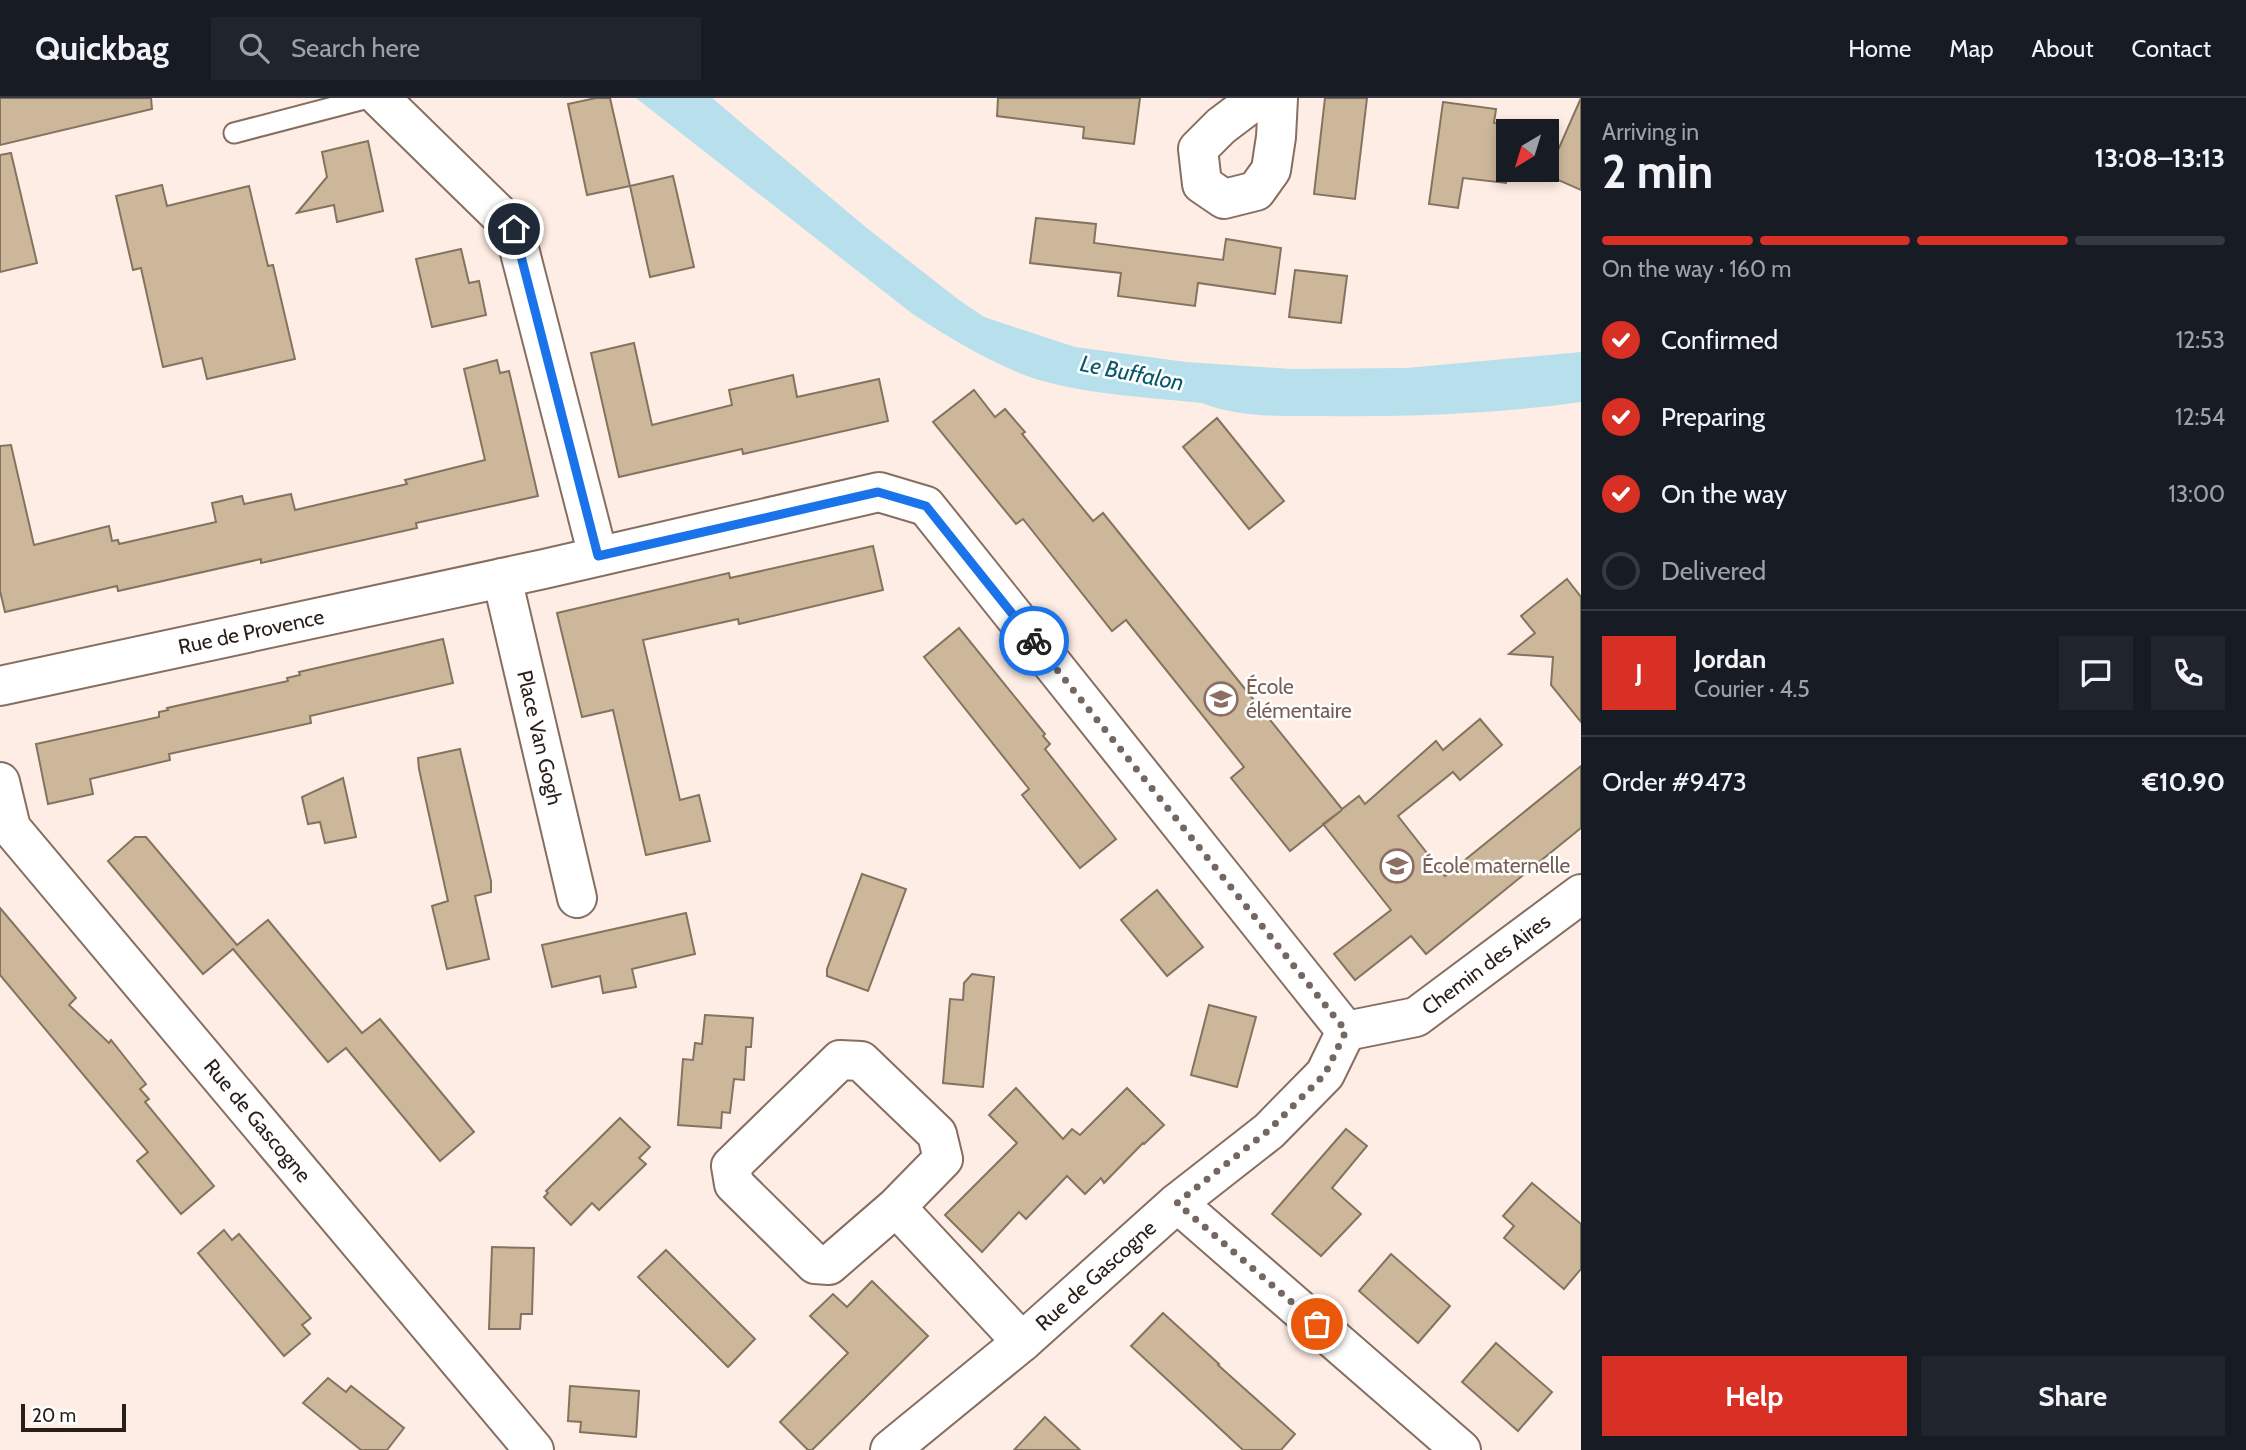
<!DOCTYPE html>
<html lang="en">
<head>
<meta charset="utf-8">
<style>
	:root { --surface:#171b24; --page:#20242c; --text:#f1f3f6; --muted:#9ea1a6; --line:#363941; --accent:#d93025 }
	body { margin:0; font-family:Cabin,sans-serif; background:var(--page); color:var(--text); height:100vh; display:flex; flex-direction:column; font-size:26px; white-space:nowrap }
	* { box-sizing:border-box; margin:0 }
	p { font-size:23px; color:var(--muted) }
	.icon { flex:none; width:38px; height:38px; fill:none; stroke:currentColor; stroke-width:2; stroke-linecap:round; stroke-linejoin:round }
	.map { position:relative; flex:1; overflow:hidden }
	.side { display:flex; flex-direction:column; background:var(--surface); width:665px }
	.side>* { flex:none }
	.needle { width:46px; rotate:218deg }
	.controls { position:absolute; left:1496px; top:21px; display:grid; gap:14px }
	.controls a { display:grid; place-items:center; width:63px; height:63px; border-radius:0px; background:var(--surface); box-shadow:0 4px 10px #0003; font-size:35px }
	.scale { position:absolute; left:21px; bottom:18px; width:105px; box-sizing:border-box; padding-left:7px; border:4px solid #291f19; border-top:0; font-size:19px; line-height:24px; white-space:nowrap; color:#291f19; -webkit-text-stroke:5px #fefefe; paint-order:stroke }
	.pin { position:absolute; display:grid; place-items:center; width:60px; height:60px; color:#fff; margin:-30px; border:4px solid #fff; border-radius:50%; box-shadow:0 2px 7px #0007 }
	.courier { position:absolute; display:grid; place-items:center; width:70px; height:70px; margin:-35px; border:5px solid #1a73e8; border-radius:50%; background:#fff; color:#222; box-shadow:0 2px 9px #0007 }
	.overview em { font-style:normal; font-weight:700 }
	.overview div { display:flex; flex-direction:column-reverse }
	.overview { display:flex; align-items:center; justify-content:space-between; height:119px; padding:0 21px }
	h1 { font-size:46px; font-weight:700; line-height:52px }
	.bar { display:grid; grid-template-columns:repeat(4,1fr); gap:10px 7px; align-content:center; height:84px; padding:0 21px }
	.bar i { height:9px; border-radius:5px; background:var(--line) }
	.bar .current { background:var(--accent) }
	.bar p { grid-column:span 4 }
	.line { display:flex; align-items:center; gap:18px; padding:0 21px; border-top:2px solid var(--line) }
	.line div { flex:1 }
	.round { display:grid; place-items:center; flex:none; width:74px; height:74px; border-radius:0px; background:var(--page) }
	ol { padding:0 21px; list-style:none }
	li { display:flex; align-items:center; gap:21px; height:77px }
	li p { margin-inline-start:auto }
	li .icon { padding:7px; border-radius:50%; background:var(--accent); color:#fff; stroke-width:4 }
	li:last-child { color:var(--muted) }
	li i { width:38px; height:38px; border:4px solid var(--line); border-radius:50% }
	.cta { display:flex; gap:14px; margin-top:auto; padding:14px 21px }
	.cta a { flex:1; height:80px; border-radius:0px; background:var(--accent); color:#fff; font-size:28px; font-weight:700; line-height:80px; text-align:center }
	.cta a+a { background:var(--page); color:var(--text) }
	header { display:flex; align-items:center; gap:42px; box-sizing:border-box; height:98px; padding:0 35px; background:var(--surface); border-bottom:2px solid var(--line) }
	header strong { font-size:33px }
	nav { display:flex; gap:38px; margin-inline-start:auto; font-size:24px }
	.search { width:490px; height:63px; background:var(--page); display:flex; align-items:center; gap:18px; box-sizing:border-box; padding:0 24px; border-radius:0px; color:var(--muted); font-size:26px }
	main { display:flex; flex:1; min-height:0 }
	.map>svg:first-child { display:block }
</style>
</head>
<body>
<header>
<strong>Quickbag</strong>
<div class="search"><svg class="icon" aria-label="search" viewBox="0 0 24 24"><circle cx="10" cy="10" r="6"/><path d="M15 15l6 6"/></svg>Search here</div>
<nav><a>Home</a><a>Map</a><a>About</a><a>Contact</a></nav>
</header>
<main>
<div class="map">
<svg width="1581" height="1352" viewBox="0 0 1581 1352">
	<rect width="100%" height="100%" fill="#feede4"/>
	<path fill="#b7dfec" d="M636,0h76l156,131 91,71 25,17 91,30 111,15 106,7 114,-1 175,-16v50c-85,12 -171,15 -257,14 -39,0 -85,2 -122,-13 -56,-6 -133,-9 -185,-31 -36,-15 -70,-36 -103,-57z"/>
	<g fill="#cdb79b" stroke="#84735e" stroke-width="2">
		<path d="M0,0h151l1,11 -152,36z"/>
		<path d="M596,0h14l20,88 -43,9 -19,-91z"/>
		<path d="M998,0h142l-6,46 -51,-6 1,-11 -87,-11z"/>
		<path d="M1325,0h42l-12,101 -41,-5z"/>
		<path d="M1581,0v92l-34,-15z"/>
		<path d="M1443,4l53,7 -2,14 21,3 -1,5h-6l-2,52 -43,-5 -5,30 -29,-4z"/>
		<path d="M368,43l15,70 -46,11 -3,-17 -37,8 30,-36 -5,-25z"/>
		<path d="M11,55l26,110 -37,9v-117z"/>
		<path d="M673,78l21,91 -44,10 -20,-91z"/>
		<path d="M162,87l5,21 82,-20 19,80 5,-1 22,94 -88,20 -5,-21 -39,9 -22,-99 -8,2 -17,-74z"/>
		<path d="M1036,120l60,6 -2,19 129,17 3,-21 55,9 -6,46 -77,-11 -3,23 -77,-10 3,-23 -91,-10z"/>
		<path d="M461,151l8,34 10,-2 7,34 -54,12 -16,-68z"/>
		<path d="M1295,172l52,6 -6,47 -52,-6z"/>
		<path d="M634,245l18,82 80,-20 -3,-15 64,-15 4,22 82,-18 9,42 -145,33 -1,-5 -123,28 -28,-124z"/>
		<path d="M497,262l3,13 9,-2 29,125 -122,27 1,5 -156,35v-4l-143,32 -1,-5 -112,26 -5,-21v-145l11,-1 23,100 75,-19 3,15 6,-1 1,4 97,-22 -4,-19 30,-7 2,8 47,-10 4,16 112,-26 -2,-4 80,-20 -21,-91z"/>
		<path d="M974,292l21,27 10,-8 20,23 -3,2 71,87 10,-8 239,296 17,-13 6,8 71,-63 7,9 37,-31 22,26 -42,35 -7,-8 -55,44 47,60 136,-110v62l-155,126 -15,-18 -56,44 -21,-26 57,-44 -68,-86 19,-14 -52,41 -59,-73 13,-11 -118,-147 -14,11 -89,-112 -7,5 -83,-102z"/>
		<path d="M1217,320l67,83 -35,28 -66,-82z"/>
		<path d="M873,448l10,44 -144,34 -1,-5 -95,21 37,160 19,-5 11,46 -64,14 -33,-145 -31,7 -25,-104 172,-40 1,5z"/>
		<path d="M1567,481l14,18v125l-30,-37 2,-28 -44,-3 26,-21 -14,-17z"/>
		<path d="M959,530l86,106 -2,2 7,8 -5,5 71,90 -36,29 -58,-73 7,-6 -105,-132z"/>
		<path d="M443,541l10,44 -143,33 1,7 -142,31 1,6 -80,19 3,15 -45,10 -12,-60 123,-27v-5l9,-2 -1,-2 121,-27 -1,-3 13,-3 -1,-3z"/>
		<path d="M460,651l31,132v11l-16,4 14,63 -42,10 -15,-63 16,-5 -29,-132 -1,-11z"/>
		<path d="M343,680l13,59 -31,6 -5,-21 -12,2 -6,-27z"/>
		<path d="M135,739h11l91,108 31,-25 94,113 18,-14 94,113 -34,29 -94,-113 -18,14 -95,-113 -30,25 -95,-113z"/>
		<path d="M862,776l44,15 -38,102 -41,-15v-7z"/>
		<path d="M1157,792l46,57 -36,29 -46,-56z"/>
		<path d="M0,810l76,90 -7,7 40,38 2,-3 35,44 -6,5 9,10 -4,3 69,84 -33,28 -44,-53 11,-9 -148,-177z"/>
		<path d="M686,815l9,41 -63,15 4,18 -33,6 -3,-17 -48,11 -10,-42z"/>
		<path d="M972,876l22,3 -11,110 -40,-4 7,-84 13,1 1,-17z"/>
		<path d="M1209,907l47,12 -19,70 -46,-12z"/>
		<path d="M705,917l48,3 -2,29h-5l-2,33 -10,-1 -4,34 -8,-1 -1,16 -43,-3 5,-66 10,1 2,-17 7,1z"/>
		<path d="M1016,990l47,51 9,-10 8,6 47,-47 37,37 -20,19 -1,-1 -39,40 -3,-5 -16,16 -18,-18 -41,43 -7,-7 -37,40 -37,-37 72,-72 -28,-28z"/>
		<path d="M620,1020l30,29 -11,11 7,6 -47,46 -7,-7 -21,22 -27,-28 4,-4 -2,-2z"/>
		<path d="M1346,1031l21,17 -35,42 29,26 -40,42 -49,-42z"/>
		<path d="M1532,1085l49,41v45l-17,20 -60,-51 10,-12 -11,-10z"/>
		<path d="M224,1132l8,10 7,-6 72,84 -9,7 8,9 -26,22 -86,-103z"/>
		<path d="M492,1149l42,1 -2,66h-11l-1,15h-31z"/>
		<path d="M666,1152l89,89 -27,28 -90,-90z"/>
		<path d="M1391,1156l59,52 -32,37 -59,-52z"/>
		<path d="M872,1183l56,55 -116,114h-4l-28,-28 68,-69 -38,-37 23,-22 14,13z"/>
		<path d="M1163,1215l56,51 -1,1 77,69 -14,16h-38l-112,-104z"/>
		<path d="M1496,1245l56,49 -34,39 -56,-49z"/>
		<path d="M328,1280l18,14 5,-6 53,42 -17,22h-26l-58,-47z"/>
		<path d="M570,1288l69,5 -3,46 -56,-5 1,-10 -13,-1z"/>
		<path d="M1045,1319l35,33h-66z"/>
	</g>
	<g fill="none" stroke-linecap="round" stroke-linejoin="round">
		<defs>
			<path id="service" d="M234,35l134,-35"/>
			<g id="minor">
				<path d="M380,0l134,131 84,327"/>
				<path d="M1258,0l-37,28 -23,23 4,35 22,15 32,-8 15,-21 5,-33 2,-39"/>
				<path id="s1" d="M502,480l75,320"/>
				<path id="s2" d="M0,588l544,-117 335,-77 47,14 420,525"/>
				<path id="s3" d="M0,684l11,46 523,622"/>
				<path id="s4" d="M1346,933l70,-14 165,-123"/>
				<path d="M1177,1105l284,247"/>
				<path d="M896,1109l-67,58 -14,-1 -81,-80 -3,-18 109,-106 21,1 76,73 6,25 -47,48 126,135"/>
				<path id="s5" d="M890,1352l132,-108 155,-139 92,-72 56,-57 21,-43"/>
			</g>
		</defs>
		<use href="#service" stroke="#866e60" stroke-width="23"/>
		<use href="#minor" stroke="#866e60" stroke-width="42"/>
		<use href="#service" stroke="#fff" stroke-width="19"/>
		<use href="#minor" stroke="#fff" stroke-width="38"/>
	</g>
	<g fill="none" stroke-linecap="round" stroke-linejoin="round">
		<path stroke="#746760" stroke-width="7" stroke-dasharray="0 12.6" d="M1034,543l312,390 -21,43 -56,56 -92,73 140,121"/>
		<path stroke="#1a73e8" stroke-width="9" d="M514,131l84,327 280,-64 48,14 108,135"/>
	</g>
	<defs>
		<symbol id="school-ring" viewBox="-11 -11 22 22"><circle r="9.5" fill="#fefefe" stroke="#8d6e63" stroke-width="1.5"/><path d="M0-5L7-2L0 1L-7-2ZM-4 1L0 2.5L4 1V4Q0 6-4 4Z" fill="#8d6e63"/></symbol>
	</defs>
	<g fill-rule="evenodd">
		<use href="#school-ring" x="1202" y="582" width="38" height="38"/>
		<use href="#school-ring" x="1378" y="749" width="38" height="38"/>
	</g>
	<g text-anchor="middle" stroke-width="5" stroke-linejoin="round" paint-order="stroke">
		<g font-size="21" fill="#291f19" stroke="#fefefe">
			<text dy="7" stroke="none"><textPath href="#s2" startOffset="257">Rue de Provence</textPath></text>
			<text dy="7" stroke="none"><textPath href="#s1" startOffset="164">Place Van Gogh</textPath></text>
			<text dy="7" stroke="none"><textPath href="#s4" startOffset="159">Chemin des Aires</textPath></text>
			<text dy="7" stroke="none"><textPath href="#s3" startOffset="430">Rue de Gascogne</textPath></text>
			<text dy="7" stroke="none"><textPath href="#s5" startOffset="270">Rue de Gascogne</textPath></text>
		</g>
		<g font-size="21" fill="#785e54" stroke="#fefefe" text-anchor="start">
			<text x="1246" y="596">École<tspan x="1246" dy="24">élémentaire</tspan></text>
			<text x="1422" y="775">École maternelle</text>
		</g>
		<g font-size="23" font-style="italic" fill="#08586c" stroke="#fefefe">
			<text transform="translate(1132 275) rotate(11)" y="8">Le Buffalon</text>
		</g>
	</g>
</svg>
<div class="controls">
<a><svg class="needle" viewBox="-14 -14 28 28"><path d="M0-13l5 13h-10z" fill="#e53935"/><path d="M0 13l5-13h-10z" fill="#9ea1a6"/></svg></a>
</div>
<div class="scale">20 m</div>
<div class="pin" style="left:1317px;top:1226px;background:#ea580c"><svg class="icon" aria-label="bag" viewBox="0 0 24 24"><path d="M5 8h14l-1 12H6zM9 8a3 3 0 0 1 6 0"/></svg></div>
<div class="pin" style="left:514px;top:131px;background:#1f2937"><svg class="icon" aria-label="home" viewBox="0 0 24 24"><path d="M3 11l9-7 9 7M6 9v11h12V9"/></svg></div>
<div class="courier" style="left:1034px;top:543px"><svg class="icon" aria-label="bike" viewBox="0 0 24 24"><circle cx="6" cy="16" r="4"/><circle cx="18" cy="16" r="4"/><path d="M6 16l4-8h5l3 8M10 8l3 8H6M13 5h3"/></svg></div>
</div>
<section class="side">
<div class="overview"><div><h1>2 min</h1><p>Arriving in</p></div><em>13:08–13:13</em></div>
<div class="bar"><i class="current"></i><i class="current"></i><i class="current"></i><i></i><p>On the way · 160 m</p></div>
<ol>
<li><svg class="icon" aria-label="check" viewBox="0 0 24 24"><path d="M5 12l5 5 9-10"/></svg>Confirmed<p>12:53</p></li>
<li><svg class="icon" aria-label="check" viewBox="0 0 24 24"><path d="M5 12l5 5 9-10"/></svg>Preparing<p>12:54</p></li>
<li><svg class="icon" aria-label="check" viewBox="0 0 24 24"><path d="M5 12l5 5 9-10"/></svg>On the way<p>13:00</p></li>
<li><i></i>Delivered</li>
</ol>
<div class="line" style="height:126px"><b class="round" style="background:var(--accent);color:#fff">J</b><div><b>Jordan</b><p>Courier · 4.5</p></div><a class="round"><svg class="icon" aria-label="chat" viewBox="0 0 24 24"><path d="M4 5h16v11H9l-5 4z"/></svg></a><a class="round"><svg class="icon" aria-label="phone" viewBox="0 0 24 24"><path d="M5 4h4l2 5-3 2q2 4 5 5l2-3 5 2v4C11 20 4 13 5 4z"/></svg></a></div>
<div class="line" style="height:91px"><div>Order #9473</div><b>€10.90</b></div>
<div class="cta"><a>Help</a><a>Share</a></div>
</section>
</main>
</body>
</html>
